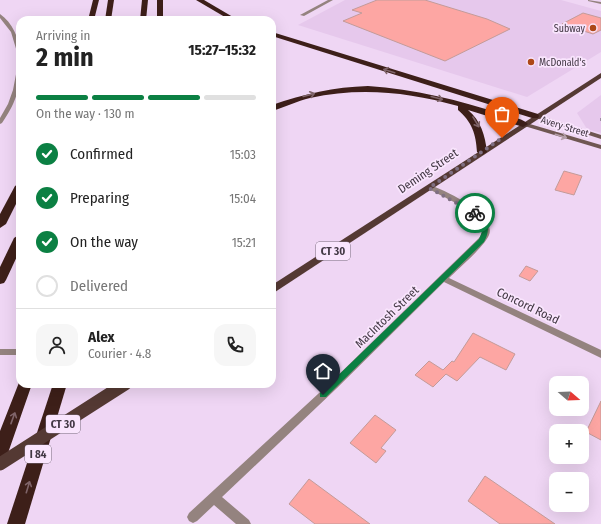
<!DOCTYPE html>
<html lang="en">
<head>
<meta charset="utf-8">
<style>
	:root { --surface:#fff; --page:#f6f6f6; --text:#222; --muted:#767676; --line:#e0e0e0; --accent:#0b8043 }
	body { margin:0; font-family:"Fira Sans Condensed",sans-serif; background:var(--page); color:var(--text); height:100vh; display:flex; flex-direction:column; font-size:15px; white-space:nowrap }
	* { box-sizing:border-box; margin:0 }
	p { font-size:13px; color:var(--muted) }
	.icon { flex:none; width:22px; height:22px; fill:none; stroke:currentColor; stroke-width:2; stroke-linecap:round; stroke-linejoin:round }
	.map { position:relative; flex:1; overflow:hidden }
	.panel { position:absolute; left:16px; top:16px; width:260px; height:372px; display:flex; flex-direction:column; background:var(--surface); border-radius:12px; box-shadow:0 4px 16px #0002 }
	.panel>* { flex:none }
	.needle { width:26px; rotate:109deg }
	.controls { position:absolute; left:549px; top:376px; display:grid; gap:8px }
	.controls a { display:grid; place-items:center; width:40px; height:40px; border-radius:8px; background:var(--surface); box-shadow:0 4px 16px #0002; font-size:20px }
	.pin { position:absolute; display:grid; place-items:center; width:34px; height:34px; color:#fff; margin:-41px -17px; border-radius:50% 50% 50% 0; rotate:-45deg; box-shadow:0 0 4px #0007 }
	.pin .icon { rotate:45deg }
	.courier { position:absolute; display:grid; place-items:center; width:40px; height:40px; margin:-20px; border:3px solid #0b8043; border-radius:50%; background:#fff; color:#222; box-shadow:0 1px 5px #0007 }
	.head em { font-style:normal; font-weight:700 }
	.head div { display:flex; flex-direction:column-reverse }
	.head { display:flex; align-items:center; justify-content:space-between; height:68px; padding:0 20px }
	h1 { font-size:26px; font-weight:700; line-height:30px }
	.bar { display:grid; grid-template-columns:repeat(4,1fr); gap:6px 4px; align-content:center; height:48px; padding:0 20px }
	.bar i { height:5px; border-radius:3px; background:var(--line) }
	.bar .selected { background:var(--accent) }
	.bar p { grid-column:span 4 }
	.line { display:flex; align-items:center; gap:10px; padding:0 20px; border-top:1px solid var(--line) }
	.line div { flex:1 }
	.round { display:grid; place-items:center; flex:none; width:42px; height:42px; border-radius:12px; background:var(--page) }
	ol { padding:0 20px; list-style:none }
	li { display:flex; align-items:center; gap:12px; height:44px }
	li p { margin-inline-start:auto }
	li .icon { padding:4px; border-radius:50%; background:var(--accent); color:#fff; stroke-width:4 }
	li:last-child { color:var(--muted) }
	li i { width:22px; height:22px; border:2px solid var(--line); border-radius:50% }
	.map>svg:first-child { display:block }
</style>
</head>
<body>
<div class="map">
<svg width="601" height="524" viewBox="0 0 601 524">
	<rect width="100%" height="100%" fill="#efd6f4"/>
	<g fill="#e6c8ec">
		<path d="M345,0h216l40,11v41l-74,45 -229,-72z"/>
		<path d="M601,95v38l-14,-4 -10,-16z"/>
	</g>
	<g fill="#fda6a3" stroke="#c39b99">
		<path d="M377,0h48l62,19 23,10 -65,32 -102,-40 19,-8 -10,-3z"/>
		<path d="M583,13l18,5v12l-8,4 -31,-10z"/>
		<path d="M564,171l18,5 -8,19 -19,-5z"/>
		<path d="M526,266l12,5 -8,10 -11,-5z"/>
		<path d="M473,333l42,21 -9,16 -26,-13 -23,24 -11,-7 -13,13 -18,-12 14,-14 14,9 9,-9 2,1z"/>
		<path d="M601,401v39l-15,-8z"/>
		<path d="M375,415l21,15 -15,18 5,3 -10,12 -26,-20z"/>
		<path d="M485,476l70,48h-55l-32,-23z"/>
		<path d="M309,479l61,45h-55l-26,-20z"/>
	</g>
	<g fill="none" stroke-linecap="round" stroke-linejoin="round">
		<path stroke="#9f8da3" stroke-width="2" stroke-dasharray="3 1.5" stroke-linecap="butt" d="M601,118v3"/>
		<rect fill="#94837f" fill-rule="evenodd" x="0" y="349" width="20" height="6"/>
		<g fill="#94837f" fill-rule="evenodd">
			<path d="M328,0h5l-29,16 -4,-1z"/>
			<path d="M429,185c15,4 68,30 60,50 -5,12 -30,33 -40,43l152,72v8l-157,-76 -107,106 -115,109 27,23 2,4h-15l-22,-19 -17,16 -4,2 -4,-2 -2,-4 2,-4 142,-131 148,-144c2,-3 4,-7 3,-12 -3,-14 -43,-31 -55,-38l-1,-1 1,-1z"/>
		</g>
		<g fill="#94837f" fill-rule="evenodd">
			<path d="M588,0l13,2v2l-13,-3z"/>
			<path d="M0,14c12,8 20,25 20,40l-3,-2 -6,-20 -11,-14z"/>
			<path d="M20,67c0,24 -5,37 -18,56l-2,1v-6l8,-14 5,-14 4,-21z"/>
		</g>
		<g fill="#6f5752" fill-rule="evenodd">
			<path d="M535,114l66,21v4l-68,-22v-2z"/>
			<path d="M523,122l78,23v4l-80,-24 -1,-1z"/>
		</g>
		<path fill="#543933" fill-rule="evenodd" d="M601,73v5l-329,216v-9z"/>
		<g fill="#3d1f19" fill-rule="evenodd">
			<path d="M93,0h6l-5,20h-6z"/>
			<path d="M108,0h6l-3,20h-6z"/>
			<path d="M142,0h6l-2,20h-6z"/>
			<rect x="157" y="0" width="6" height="20"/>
			<path d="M196,0h8l34,20h-8z"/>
			<path d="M272,32l266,82 1,2 -1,2h-6l-260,-82z"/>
			<path d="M368,86c47,3 90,14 134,28 8,3 20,4 26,10l-5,3 -55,-17c13,11 17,25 19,42l-5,3 -5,-3c-1,-18 -5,-30 -19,-42v-4c-50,-14 -98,-19 -148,-8 -13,3 -25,9 -38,13v-6c32,-11 62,-18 96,-19z"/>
			<path d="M20,183v13l-14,28 -6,4v-14l15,-28z"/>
			<path d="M20,234v16l-14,30 -2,3 -4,1v-17l14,-29z"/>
			<path d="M20,380v4h12l-24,69 -2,5 -6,2v-29z"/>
			<path d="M53,384h14l-42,140h-18z"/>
		</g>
		<path stroke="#543933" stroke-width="13" d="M0,464l125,-80"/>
	</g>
	<defs><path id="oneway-shaft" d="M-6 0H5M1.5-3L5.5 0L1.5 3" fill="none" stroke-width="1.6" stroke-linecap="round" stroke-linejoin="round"/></defs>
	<g stroke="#7f6469">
		<use href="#oneway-shaft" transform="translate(389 71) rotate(-163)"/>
		<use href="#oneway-shaft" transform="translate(309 95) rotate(-15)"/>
		<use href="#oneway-shaft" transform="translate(437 98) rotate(15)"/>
		<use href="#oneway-shaft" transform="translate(476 122) rotate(59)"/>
		<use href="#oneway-shaft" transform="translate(13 418) rotate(-70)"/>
		<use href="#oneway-shaft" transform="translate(28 487) rotate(-73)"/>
	</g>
	<use stroke="#b49ea8" href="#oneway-shaft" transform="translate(561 136) rotate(17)"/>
	<path fill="#0b8043" d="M475,212c14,7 16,17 9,30l-158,155h-6v-4l159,-154c7,-14 2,-14 -7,-26z"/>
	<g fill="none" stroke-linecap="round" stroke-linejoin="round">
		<path stroke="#7f6f82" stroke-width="4" stroke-dasharray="0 7.2" d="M475,213l-46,-25 73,-50"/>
	</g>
	<g fill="#ad4817" stroke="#f9e5fd" stroke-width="1.5">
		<circle cx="593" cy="28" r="4"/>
		<circle cx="531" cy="62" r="4"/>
	</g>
	<g text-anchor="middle" stroke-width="3.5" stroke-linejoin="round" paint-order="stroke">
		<g font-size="10" fill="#423844" stroke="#f9e5fd" text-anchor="end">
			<text x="585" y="32">Subway</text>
			<text x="539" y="66" text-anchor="start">McDonald's</text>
		</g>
		<g font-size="10" fill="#423844" stroke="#f9e5fd">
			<text transform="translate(565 126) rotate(17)" y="4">Avery Street</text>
		</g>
		<g fill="#f9e5fd" stroke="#796c7c" stroke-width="1">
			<rect x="316" y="242" width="34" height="18" rx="3"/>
			<rect x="46" y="415" width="34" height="18" rx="3"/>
			<rect x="25" y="445" width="26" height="18" rx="3"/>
		</g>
		<g font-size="11" font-weight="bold" fill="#423844">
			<text x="333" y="255">CT 30</text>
			<text x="63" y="428">CT 30</text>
			<text x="38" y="458">I 84</text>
		</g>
		<g font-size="12" fill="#423844" stroke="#f9e5fd">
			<text transform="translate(428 171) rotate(-34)" y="4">Deming Street</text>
			<text transform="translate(528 306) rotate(26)" y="4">Concord Road</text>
			<text transform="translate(387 317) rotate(-44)" y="4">MacIntosh Street</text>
		</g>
	</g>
</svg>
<div class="controls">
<a><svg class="needle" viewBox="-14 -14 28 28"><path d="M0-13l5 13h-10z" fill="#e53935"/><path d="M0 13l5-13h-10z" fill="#767676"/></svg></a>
<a>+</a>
<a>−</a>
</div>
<div class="pin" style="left:502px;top:138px;background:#ea580c"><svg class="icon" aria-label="bag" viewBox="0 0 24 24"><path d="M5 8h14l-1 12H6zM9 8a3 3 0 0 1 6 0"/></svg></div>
<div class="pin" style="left:323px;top:395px;background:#1f2937"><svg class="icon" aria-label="home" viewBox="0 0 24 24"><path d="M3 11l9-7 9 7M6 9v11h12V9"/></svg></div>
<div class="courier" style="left:475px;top:213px"><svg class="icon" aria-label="bike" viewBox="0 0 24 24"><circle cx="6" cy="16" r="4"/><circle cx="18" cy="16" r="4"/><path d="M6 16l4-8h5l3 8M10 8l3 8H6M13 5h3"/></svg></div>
<section class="panel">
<div class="head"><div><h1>2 min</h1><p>Arriving in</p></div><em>15:27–15:32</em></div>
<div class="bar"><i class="selected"></i><i class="selected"></i><i class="selected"></i><i></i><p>On the way · 130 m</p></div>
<ol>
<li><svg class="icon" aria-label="check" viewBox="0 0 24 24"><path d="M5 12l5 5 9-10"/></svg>Confirmed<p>15:03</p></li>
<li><svg class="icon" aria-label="check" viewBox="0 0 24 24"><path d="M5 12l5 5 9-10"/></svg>Preparing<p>15:04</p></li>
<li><svg class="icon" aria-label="check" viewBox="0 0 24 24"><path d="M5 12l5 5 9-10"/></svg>On the way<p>15:21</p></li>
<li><i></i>Delivered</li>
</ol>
<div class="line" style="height:72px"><a class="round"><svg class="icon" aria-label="person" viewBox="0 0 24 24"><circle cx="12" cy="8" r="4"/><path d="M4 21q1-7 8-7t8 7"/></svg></a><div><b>Alex</b><p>Courier · 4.8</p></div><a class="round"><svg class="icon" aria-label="phone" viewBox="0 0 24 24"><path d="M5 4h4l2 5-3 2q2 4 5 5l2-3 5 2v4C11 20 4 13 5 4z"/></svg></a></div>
</section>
</div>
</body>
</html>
